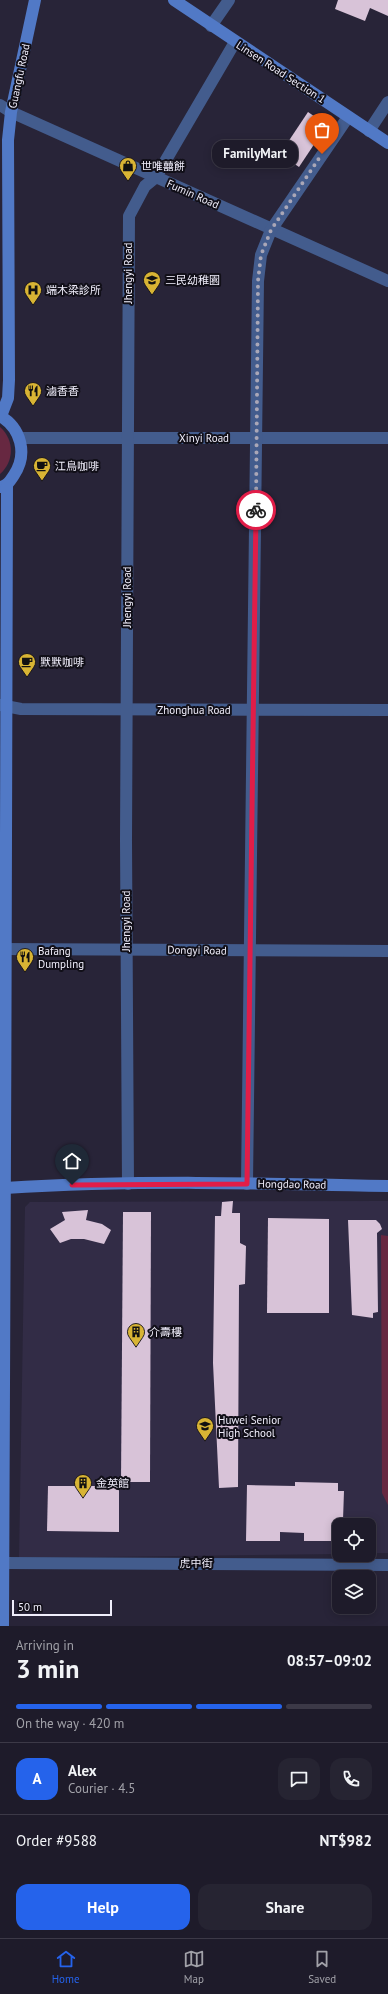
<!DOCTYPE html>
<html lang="en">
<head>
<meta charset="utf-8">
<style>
	:root { --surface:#1e1b2a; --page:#262432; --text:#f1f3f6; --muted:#a1a1a8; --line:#3c3947; --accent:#2563eb }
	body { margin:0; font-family:"PT Sans","Noto Sans TC",sans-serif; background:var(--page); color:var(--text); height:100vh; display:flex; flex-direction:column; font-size:15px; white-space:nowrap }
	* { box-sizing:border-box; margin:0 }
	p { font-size:13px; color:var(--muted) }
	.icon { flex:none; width:22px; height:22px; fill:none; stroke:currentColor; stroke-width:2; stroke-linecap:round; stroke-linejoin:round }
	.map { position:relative; height:1626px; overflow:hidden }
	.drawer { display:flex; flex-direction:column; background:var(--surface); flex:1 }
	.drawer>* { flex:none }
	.fabs { position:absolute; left:332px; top:1518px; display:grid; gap:8px }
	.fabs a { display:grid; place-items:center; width:44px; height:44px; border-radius:8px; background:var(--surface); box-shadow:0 2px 10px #0003,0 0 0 1px var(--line); font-size:20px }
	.scale { position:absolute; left:12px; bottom:10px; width:100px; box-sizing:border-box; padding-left:4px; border:2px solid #f0eefb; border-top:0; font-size:11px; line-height:14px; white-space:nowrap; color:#f0eefb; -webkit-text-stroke:3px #110f18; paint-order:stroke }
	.pin { position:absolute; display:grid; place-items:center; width:34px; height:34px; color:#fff; margin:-41px -17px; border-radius:50% 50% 50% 0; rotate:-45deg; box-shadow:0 0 4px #0007 }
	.pin .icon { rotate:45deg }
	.courier { position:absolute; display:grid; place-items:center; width:40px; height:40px; margin:-20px; border:3px solid #e11d48; border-radius:50%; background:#fff; color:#222; box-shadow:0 1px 5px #0007 }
	.bubble { position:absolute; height:28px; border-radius:12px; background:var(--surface); box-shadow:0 2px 10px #0003,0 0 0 1px var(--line); font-size:13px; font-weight:600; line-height:28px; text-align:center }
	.overview em { font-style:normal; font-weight:600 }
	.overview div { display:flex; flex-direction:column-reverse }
	.overview { display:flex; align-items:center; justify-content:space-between; height:68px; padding:0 16px }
	h1 { font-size:26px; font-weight:600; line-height:30px }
	.bar { display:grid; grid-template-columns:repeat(4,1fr); gap:6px 4px; align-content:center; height:48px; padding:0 16px }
	.bar i { height:5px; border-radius:3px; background:var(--line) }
	.bar .active { background:var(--accent) }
	.bar p { grid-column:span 4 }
	.line { display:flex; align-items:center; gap:10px; padding:0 16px; border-top:1px solid var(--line) }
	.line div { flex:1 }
	.round { display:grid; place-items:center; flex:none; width:42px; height:42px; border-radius:12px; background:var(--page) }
	.cta { display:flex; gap:8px; margin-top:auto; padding:8px 16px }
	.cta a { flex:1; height:46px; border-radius:12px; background:var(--accent); color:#fff; font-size:16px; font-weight:600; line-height:46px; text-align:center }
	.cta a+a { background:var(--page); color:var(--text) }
	.dock { display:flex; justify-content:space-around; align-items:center; height:56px; border-top:1px solid var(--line); background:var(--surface); font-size:11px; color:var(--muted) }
	.dock a { display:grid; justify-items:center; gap:2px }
	.dock .active { color:var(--accent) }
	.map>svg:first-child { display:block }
</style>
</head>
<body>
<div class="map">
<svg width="388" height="1626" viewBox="0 0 388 1626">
	<rect width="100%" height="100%" fill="#282438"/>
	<path fill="#322c46" d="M388,1201v352h-19v-28h-30v29l-320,4 6,-351 5,-5z"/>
	<g fill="#672841">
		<path d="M0,427c15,13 14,35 0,47z"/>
		<path d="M381,1235l7,1v269l-6,-12z"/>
	</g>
	<g fill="#d8c3d8">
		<path d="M338,0h50v16l-18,-8 -5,13 -30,-12z"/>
		<path d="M308,112l19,13 -28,42 -19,-13z"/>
		<path d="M233,1201l-1,12h8v30l6,3 -1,38 -6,1 -1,202 -19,1 -6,-125 2,-147h6l1,-14z"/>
		<path d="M88,1210l-2,10 16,4 9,6 -7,14 -20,-5h-13l-11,4 -10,-14 15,-9 -3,-8z"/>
		<path d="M123,1212h28l-1,270h-29z"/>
		<path d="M268,1218l61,1v94h-62z"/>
		<path d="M348,1220h28l4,4 2,5 -5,4 1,79 -5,1v5l-21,-3z"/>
		<path d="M295,1482l43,1v8h6l-1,29 -4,-1v9l-3,1v5h-4v7h-28v-8l-24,-1v9h-34l1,-56 48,1z"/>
		<path d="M48,1486h71v46l-72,-1z"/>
	</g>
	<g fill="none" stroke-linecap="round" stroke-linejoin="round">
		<g stroke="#435c8d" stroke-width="12">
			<path d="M211,26l18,-26"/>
			<path d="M0,105l11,7 377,169"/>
			<path d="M369,131l19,-29"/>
			<path d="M20,438h368"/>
			<path d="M0,705l21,4 367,1"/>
			<path d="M0,949l388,2"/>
			<path d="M128,1184l-2,-343 3,-625 16,-30 11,-9 79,-135"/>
			<path d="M247,1184l11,-903 3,-26 10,-25 77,-113"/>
			<path d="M4,1563l384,2"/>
		</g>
		<g stroke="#5179c6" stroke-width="12">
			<path d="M174,0l214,143"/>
			<path d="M0,416c21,12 28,38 14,59 -4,6 -6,10 -13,12"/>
			<path d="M1,416l7,-18 1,-18 -1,-240 3,-28 24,-112"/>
			<path d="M5,1188c127,-8 255,-5 383,-2"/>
			<path d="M3,1626c4,-380 1,-761 4,-1141"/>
		</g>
	</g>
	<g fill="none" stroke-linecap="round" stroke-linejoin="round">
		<path stroke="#aaa7b7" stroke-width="4" stroke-dasharray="0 7.2" d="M256,510l2,-229 3,-26 10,-25 51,-76"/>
		<path stroke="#e11d48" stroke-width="5" d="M72,1185l175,-1 9,-674"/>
	</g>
	<defs>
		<symbol id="shop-pin" viewBox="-11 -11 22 30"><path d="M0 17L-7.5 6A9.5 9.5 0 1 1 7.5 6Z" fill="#d8b434" stroke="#110f18"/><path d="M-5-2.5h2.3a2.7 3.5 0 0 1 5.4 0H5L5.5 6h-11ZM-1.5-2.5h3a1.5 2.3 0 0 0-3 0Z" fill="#111"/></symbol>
		<symbol id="school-pin" viewBox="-11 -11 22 30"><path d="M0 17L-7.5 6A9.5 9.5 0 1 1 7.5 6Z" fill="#d8b434" stroke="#110f18"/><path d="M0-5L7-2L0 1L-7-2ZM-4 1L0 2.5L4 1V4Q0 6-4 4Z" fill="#111"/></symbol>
		<symbol id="hospital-pin" viewBox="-11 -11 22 30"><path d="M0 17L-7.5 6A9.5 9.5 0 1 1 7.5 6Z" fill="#d8b434" stroke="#110f18"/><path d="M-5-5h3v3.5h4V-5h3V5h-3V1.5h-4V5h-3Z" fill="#111"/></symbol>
		<symbol id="restaurant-pin" viewBox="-11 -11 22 30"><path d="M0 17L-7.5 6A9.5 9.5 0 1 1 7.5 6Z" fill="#d8b434" stroke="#110f18"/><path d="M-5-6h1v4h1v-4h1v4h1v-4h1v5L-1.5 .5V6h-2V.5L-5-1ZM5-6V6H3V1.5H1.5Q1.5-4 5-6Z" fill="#111"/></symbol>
		<symbol id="cafe-pin" viewBox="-11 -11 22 30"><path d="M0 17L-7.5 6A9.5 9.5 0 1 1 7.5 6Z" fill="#d8b434" stroke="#110f18"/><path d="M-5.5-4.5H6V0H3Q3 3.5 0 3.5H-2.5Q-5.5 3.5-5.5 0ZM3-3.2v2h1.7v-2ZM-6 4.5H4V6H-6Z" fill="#111"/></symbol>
		<symbol id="building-pin" viewBox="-11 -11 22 30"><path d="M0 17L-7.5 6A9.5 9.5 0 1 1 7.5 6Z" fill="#d8b434" stroke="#110f18"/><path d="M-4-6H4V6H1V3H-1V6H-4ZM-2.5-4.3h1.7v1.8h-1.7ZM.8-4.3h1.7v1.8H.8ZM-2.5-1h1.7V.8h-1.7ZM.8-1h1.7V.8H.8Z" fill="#111"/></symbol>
	</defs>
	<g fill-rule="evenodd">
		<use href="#shop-pin" x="118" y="156" width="20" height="27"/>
		<use href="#school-pin" x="142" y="270" width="20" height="27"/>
		<use href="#hospital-pin" x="23" y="280" width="20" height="27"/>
		<use href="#restaurant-pin" x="23" y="381" width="20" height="27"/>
		<use href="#cafe-pin" x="32" y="456" width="20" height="27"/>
		<use href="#cafe-pin" x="17" y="652" width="20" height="27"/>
		<use href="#restaurant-pin" x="15" y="947" width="20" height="27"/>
		<use href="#building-pin" x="126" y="1322" width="20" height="27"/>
		<use href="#school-pin" x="195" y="1416" width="20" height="27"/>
		<use href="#building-pin" x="73" y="1473" width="20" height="27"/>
	</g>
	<g text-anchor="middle" stroke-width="4" stroke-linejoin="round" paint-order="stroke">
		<g font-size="11" fill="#f0eefb" stroke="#110f18">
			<text transform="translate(281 72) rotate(33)" y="4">Linsen Road Section 1</text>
			<text transform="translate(19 76) rotate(-78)" y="4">Guangfu Road</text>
			<text transform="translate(193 194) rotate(24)" y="4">Fumin Road</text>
			<text transform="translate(128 273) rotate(-90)" y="4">Jhengyi Road</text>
			<text x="204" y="442">Xinyi Road</text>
			<text transform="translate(127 597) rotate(-90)" y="4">Jhengyi Road</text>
			<text x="194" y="714">Zhonghua Road</text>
			<text transform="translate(126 921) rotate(-90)" y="4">Jhengyi Road</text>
			<text transform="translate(197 950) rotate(1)" y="4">Dongyi Road</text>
			<text transform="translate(292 1184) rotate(1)" y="4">Hongdao Road</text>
			<text x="196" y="1567">虎中街</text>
		</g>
		<g font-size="11" fill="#f0eefb" stroke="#110f18" text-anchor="start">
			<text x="141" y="170">世唯囍餅</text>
			<text x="165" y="284">三民幼稚園</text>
			<text x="46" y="294">端木梁診所</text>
			<text x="46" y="395">滷香香</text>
			<text x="55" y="470">江鳥咖啡</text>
			<text x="40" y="666">默默咖啡</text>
			<text x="38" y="955">Bafang<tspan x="38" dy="13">Dumpling</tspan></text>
			<text x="149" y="1336">介壽樓</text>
			<text x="218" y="1424">Huwei Senior<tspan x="218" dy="13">High School</tspan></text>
			<text x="96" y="1487">金英館</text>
		</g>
	</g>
</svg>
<div class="fabs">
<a><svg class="icon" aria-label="locate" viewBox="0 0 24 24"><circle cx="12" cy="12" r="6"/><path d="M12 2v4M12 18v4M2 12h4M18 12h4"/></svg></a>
<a><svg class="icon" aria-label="layers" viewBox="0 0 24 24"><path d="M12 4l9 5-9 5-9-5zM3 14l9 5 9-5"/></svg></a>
</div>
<div class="scale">50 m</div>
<div class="pin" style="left:322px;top:154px;background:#ea580c"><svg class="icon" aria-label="bag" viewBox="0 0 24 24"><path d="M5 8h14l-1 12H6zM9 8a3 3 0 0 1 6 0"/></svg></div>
<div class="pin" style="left:72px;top:1185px;background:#1f2937"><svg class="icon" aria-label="home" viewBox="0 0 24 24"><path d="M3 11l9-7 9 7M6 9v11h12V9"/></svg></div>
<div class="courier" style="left:256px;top:510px"><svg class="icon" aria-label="bike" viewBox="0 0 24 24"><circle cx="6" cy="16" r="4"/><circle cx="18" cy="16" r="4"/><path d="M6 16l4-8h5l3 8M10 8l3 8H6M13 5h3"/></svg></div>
<div class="bubble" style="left:212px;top:140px;width:86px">FamilyMart</div>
</div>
<section class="drawer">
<div class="overview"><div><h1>3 min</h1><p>Arriving in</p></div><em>08:57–09:02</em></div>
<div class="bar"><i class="active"></i><i class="active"></i><i class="active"></i><i></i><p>On the way · 420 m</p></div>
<div class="line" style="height:72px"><b class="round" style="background:var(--accent);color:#fff">A</b><div><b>Alex</b><p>Courier · 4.5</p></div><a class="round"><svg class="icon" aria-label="chat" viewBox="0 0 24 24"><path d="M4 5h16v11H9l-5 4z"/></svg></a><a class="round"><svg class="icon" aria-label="phone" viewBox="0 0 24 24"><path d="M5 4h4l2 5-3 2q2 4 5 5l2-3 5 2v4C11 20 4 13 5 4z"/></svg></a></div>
<div class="line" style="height:52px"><div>Order #9588</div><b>NT$982</b></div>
<div class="cta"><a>Help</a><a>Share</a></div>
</section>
<nav class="dock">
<a class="active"><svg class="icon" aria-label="home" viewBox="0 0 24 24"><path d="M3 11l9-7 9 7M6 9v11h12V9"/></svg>Home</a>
<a><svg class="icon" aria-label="map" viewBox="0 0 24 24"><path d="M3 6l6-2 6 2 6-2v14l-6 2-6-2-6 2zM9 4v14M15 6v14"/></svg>Map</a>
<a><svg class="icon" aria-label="saved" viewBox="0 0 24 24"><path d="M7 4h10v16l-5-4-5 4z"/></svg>Saved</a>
</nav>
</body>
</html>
